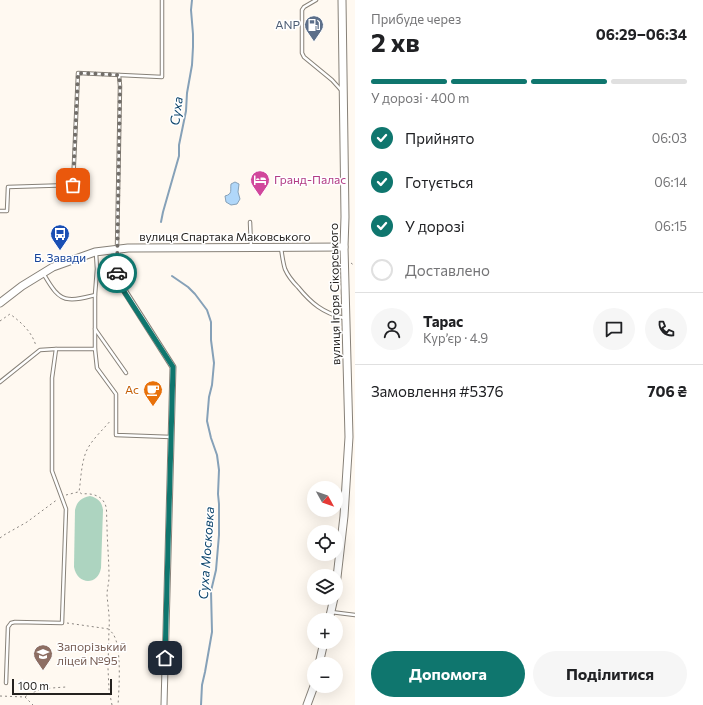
<!DOCTYPE html>
<html lang="uk">
<head>
<meta charset="utf-8">
<style>
	:root { --surface:#fff; --page:#f6f6f6; --text:#202124; --muted:#757577; --line:#e0e0e0; --accent:#0f766e }
	body { margin:0; font-family:Commissioner,sans-serif; background:var(--page); color:var(--text); height:100vh; display:flex; flex-direction:column; font-size:15px; white-space:nowrap }
	* { box-sizing:border-box; margin:0 }
	p { font-size:13px; color:var(--muted) }
	.icon { flex:none; width:22px; height:22px; fill:none; stroke:currentColor; stroke-width:2; stroke-linecap:round; stroke-linejoin:round }
	.map { position:relative; flex:1; overflow:hidden }
	.details { display:flex; flex-direction:column; background:var(--surface); width:348px }
	.details>* { flex:none }
	.needle { width:26px; rotate:130deg }
	.buttons { position:absolute; left:307px; top:481px; display:grid; gap:8px }
	.buttons a { display:grid; place-items:center; width:36px; height:36px; border-radius:50%; background:var(--surface); box-shadow:0 4px 16px #0002; font-size:20px }
	.scale { position:absolute; left:12px; bottom:10px; width:100px; box-sizing:border-box; padding-left:4px; border:2px solid #25221f; border-top:0; font-size:11px; line-height:14px; white-space:nowrap; color:#25221f; -webkit-text-stroke:3px #fff; paint-order:stroke }
	.pin { position:absolute; display:grid; place-items:center; width:34px; height:34px; color:#fff; margin:-17px; border-radius:8px; box-shadow:0 2px 6px #0006 }
	.courier { position:absolute; display:grid; place-items:center; width:40px; height:40px; margin:-20px; border:3px solid #0f766e; border-radius:50%; background:#fff; color:#222; box-shadow:0 1px 5px #0007 }
	.overview em { font-style:normal; font-weight:700 }
	.overview div { display:flex; flex-direction:column-reverse }
	.overview { display:flex; align-items:center; justify-content:space-between; height:68px; padding:0 16px }
	h1 { font-size:26px; font-weight:700; line-height:30px }
	.bar { display:grid; grid-template-columns:repeat(4,1fr); gap:6px 4px; align-content:center; height:48px; padding:0 16px }
	.bar i { height:5px; border-radius:3px; background:var(--line) }
	.bar .current { background:var(--accent) }
	.bar p { grid-column:span 4 }
	.line { display:flex; align-items:center; gap:10px; padding:0 16px; border-top:1px solid var(--line) }
	.line div { flex:1 }
	.round { display:grid; place-items:center; flex:none; width:42px; height:42px; border-radius:21px; background:var(--page) }
	ol { padding:0 16px; list-style:none }
	li { display:flex; align-items:center; gap:12px; height:44px }
	li p { margin-inline-start:auto }
	li .icon { padding:4px; border-radius:50%; background:var(--accent); color:#fff; stroke-width:4 }
	li:last-child { color:var(--muted) }
	li i { width:22px; height:22px; border:2px solid var(--line); border-radius:50% }
	.button { display:flex; gap:8px; margin-top:auto; padding:8px 16px }
	.button a { flex:1; height:46px; border-radius:24px; background:var(--accent); color:#fff; font-size:16px; font-weight:700; line-height:46px; text-align:center }
	.button a+a { background:var(--page); color:var(--text) }
	main { display:flex; flex:1; min-height:0 }
	.map>svg:first-child { display:block }
</style>
</head>
<body>
<main>
<div class="map">
<svg width="355" height="705" viewBox="0 0 355 705">
	<rect width="100%" height="100%" fill="#fff9f1"/>
	<path fill="#add4c0" d="M90,496c8,2 12,6 13,14l-2,58c-3,18 -24,17 -27,-1l1,-57c2,-9 6,-12 15,-14z"/>
	<path fill="#b0d7f9" stroke="#86a1b8" d="M235,182l4,2 -1,8 2,7 -3,5 -6,1 -5,-3 -1,-6c8,-2 5,-6 6,-12z"/>
	<g fill="none" stroke-linecap="round" stroke-linejoin="round">
		<g stroke="#86a1b8" stroke-width="2">
			<path d="M161,222l2,-10 16,-56v-11l7,-34 1,-18 5,-28 1,-18v-13l-2,-24 1,-10"/>
			<path d="M172,276l16,11 7,7 12,16 4,12v18l3,23 -2,22 -3,12 -2,24 4,17 6,17 2,15 -1,24 1,10v31l-3,35 -5,21 1,41 -7,40 -3,13 -1,20"/>
		</g>
		<defs>
			<g id="lane">
				<path d="M316,0l-12,7 -2,3v43l2,4 28,23 9,10"/>
				<path d="M0,211h7l1,-24 65,-2 5,-112 84,4v-77"/>
				<path d="M250,222l1,25"/>
				<path d="M117,248l3,-162 -1,-11"/>
				<path d="M281,248c1,6 2,15 4,21 3,7 8,13 13,18 13,16 25,26 46,31"/>
				<path d="M96,253l1,16 -2,26v54l2,19 19,26v41l55,2"/>
				<path d="M43,273c6,10 14,26 26,26 9,1 18,-2 26,-4"/>
				<path d="M95,329l31,44"/>
				<path d="M0,382l40,-32 16,-1"/>
				<path d="M331,612l24,3"/>
				<path d="M6,683l2,-56 3,-4 4,-1 47,1 4,-114 -14,-38v-93l4,-29h39"/>
			</g>
			<path id="street" d="M117,249v30l56,88 -9,338"/>
			<g id="secondary">
				<path d="M0,303l22,-17 31,-19 42,-15 33,-4 216,-1"/>
				<path d="M336,586l8,-70 5,-79 -5,-190 1,-30 -3,-217"/>
				<path d="M329,620l5,-22"/>
				<path d="M319,664l5,-22"/>
				<path d="M307,705l7,-19"/>
			</g>
		</defs>
		<use href="#lane" stroke="#878178" stroke-width="4.5"/>
		<use href="#street" stroke="#878178" stroke-width="7"/>
		<use href="#secondary" stroke="#878178" stroke-width="9"/>
		<g stroke="#8b8681" stroke-width="1" stroke-dasharray="2 3" stroke-linecap="butt">
			<path d="M351,263l4,3"/>
			<path d="M0,321l10,-7c12,9 22,18 26,32"/>
			<path d="M66,495l12,-3"/>
			<path d="M0,538l4,-3 23,-13 31,-23"/>
			<path d="M67,623l42,6c1,-11 -1,-22 -2,-34 0,-6 2,-12 2,-18 0,-18 -2,-36 -2,-53 -1,-7 1,-16 -3,-22 -4,-7 -14,-9 -22,-8l-3,-2c2,-13 2,-27 7,-40 5,-12 17,-22 25,-32"/>
			<path d="M0,696l25,1 8,8"/>
			<path d="M25,697c12,-9 27,-9 41,-10"/>
			<path d="M112,705l-3,-15 -1,-22 1,-39c1,2 3,3 4,5 9,12 6,55 5,71"/>
		</g>
		<use href="#lane" stroke="#fff" stroke-width="2.5"/>
		<use href="#street" stroke="#fff" stroke-width="5"/>
		<use href="#secondary" stroke="#fff" stroke-width="7"/>
	</g>
	<g fill="none" stroke-linecap="round" stroke-linejoin="round">
		<path stroke="#716d68" stroke-width="4" stroke-dasharray="0 7.2" d="M73,185l5,-112 41,2 1,11 -3,187"/>
		<path stroke="#0f766e" stroke-width="5" d="M117,273l-1,6 57,88 -8,291"/>
	</g>
	<defs>
		<symbol id="fuel-pin" viewBox="-11 -11 22 30"><path d="M0 17L-7.5 6A9.5 9.5 0 1 1 7.5 6Z" fill="#5c6f8a" stroke="#fff"/><path d="M-5.5-6h7V0h2V4h1.3V-2.5L3-4.5l.8-.8L6-3V5H2.5V1h-1V6h-7ZM-4.2-4.7v3.2H.2V-4.7Z" fill="#fff"/></symbol>
		<symbol id="hotel-pin" viewBox="-11 -11 22 30"><path d="M0 17L-7.5 6A9.5 9.5 0 1 1 7.5 6Z" fill="#d1479c" stroke="#fff"/><path d="M-6-4.5h1.5V1H6V5H4.5V3h-9V5H-6ZM-4 0a1.8 1.8 0 1 1 3.6 0ZM.5 0V-2.5h3Q6-2.5 6 0Z" fill="#fff"/></symbol>
		<symbol id="bus-pin" viewBox="-11 -11 22 30"><path d="M0 17L-7.5 6A9.5 9.5 0 1 1 7.5 6Z" fill="#1a4fb4" stroke="#fff"/><path d="M-5-6H5V4H4V6H2V4H-2V6H-4V4H-5ZM-3.5-4V0h7V-4ZM-3.5 1.2v1.5H-2V1.2ZM2 1.2v1.5H3.5V1.2Z" fill="#fff"/></symbol>
		<symbol id="cafe-pin" viewBox="-11 -11 22 30"><path d="M0 17L-7.5 6A9.5 9.5 0 1 1 7.5 6Z" fill="#e8710a" stroke="#fff"/><path d="M-5.5-4.5H6V0H3Q3 3.5 0 3.5H-2.5Q-5.5 3.5-5.5 0ZM3-3.2v2h1.7v-2ZM-6 4.5H4V6H-6Z" fill="#fff"/></symbol>
		<symbol id="school-pin" viewBox="-11 -11 22 30"><path d="M0 17L-7.5 6A9.5 9.5 0 1 1 7.5 6Z" fill="#8d6e63" stroke="#fff"/><path d="M0-5L7-2L0 1L-7-2ZM-4 1L0 2.5L4 1V4Q0 6-4 4Z" fill="#fff"/></symbol>
	</defs>
	<g fill-rule="evenodd">
		<use href="#fuel-pin" x="303" y="14" width="22" height="30"/>
		<use href="#hotel-pin" x="249" y="169" width="22" height="30"/>
		<use href="#bus-pin" x="49" y="223" width="22" height="30"/>
		<use href="#cafe-pin" x="142" y="379" width="22" height="30"/>
		<use href="#school-pin" x="32" y="643" width="22" height="30"/>
	</g>
	<g text-anchor="middle" stroke-width="3" stroke-linejoin="round" paint-order="stroke">
		<g font-size="12" fill="#4e5e75" stroke="#fff" text-anchor="end">
			<text x="300" y="29">ANP</text>
		</g>
		<g font-size="12" fill="#b23c85" stroke="#fff" text-anchor="start">
			<text x="274" y="184">Гранд-Палас</text>
		</g>
		<g font-size="12" fill="#25221f" stroke="#fff">
			<text x="225" y="241">вулиця Спартака Маковського</text>
			<text transform="translate(335 294) rotate(-91)" y="4">вулиця Ігоря Сікорського</text>
		</g>
		<g font-size="12" fill="#164399" stroke="#fff">
			<text x="60" y="262">Б. Завади</text>
		</g>
		<g font-size="12" fill="#c56008" stroke="#fff" text-anchor="end">
			<text x="139" y="394">Ас</text>
		</g>
		<g font-size="12" fill="#785e54" stroke="#fff" text-anchor="start">
			<text x="57" y="651">Запорізький<tspan x="57" dy="14">ліцей №95</tspan></text>
		</g>
		<g font-size="13" font-style="italic" fill="#0e466d" stroke="#fff">
			<text transform="translate(176 111) rotate(-82)" y="5">Суха</text>
			<text transform="translate(206 553) rotate(-86)" y="5">Суха Московка</text>
		</g>
	</g>
</svg>
<div class="buttons">
<a><svg class="needle" viewBox="-14 -14 28 28"><path d="M0-13l5 13h-10z" fill="#e53935"/><path d="M0 13l5-13h-10z" fill="#757577"/></svg></a>
<a><svg class="icon" aria-label="locate" viewBox="0 0 24 24"><circle cx="12" cy="12" r="6"/><path d="M12 2v4M12 18v4M2 12h4M18 12h4"/></svg></a>
<a><svg class="icon" aria-label="layers" viewBox="0 0 24 24"><path d="M12 4l9 5-9 5-9-5zM3 14l9 5 9-5"/></svg></a>
<a>+</a>
<a>−</a>
</div>
<div class="scale">100 m</div>
<div class="pin" style="left:73px;top:185px;background:#ea580c"><svg class="icon" aria-label="bag" viewBox="0 0 24 24"><path d="M5 8h14l-1 12H6zM9 8a3 3 0 0 1 6 0"/></svg></div>
<div class="pin" style="left:165px;top:658px;background:#1f2937"><svg class="icon" aria-label="home" viewBox="0 0 24 24"><path d="M3 11l9-7 9 7M6 9v11h12V9"/></svg></div>
<div class="courier" style="left:117px;top:273px"><svg class="icon" aria-label="car" viewBox="0 0 24 24"><path d="M5 17H2v-5l4-1 3-4h7l3 4 3 1v5h-3M9 17h6M6 11h13"/><circle cx="7" cy="17" r="2"/><circle cx="17" cy="17" r="2"/></svg></div>
</div>
<section class="details">
<div class="overview"><div><h1>2 хв</h1><p>Прибуде через</p></div><em>06:29–06:34</em></div>
<div class="bar"><i class="current"></i><i class="current"></i><i class="current"></i><i></i><p>У дорозі · 400 m</p></div>
<ol>
<li><svg class="icon" aria-label="check" viewBox="0 0 24 24"><path d="M5 12l5 5 9-10"/></svg>Прийнято<p>06:03</p></li>
<li><svg class="icon" aria-label="check" viewBox="0 0 24 24"><path d="M5 12l5 5 9-10"/></svg>Готується<p>06:14</p></li>
<li><svg class="icon" aria-label="check" viewBox="0 0 24 24"><path d="M5 12l5 5 9-10"/></svg>У дорозі<p>06:15</p></li>
<li><i></i>Доставлено</li>
</ol>
<div class="line" style="height:72px"><a class="round"><svg class="icon" aria-label="person" viewBox="0 0 24 24"><circle cx="12" cy="8" r="4"/><path d="M4 21q1-7 8-7t8 7"/></svg></a><div><b>Тарас</b><p>Кур’єр · 4.9</p></div><a class="round"><svg class="icon" aria-label="chat" viewBox="0 0 24 24"><path d="M4 5h16v11H9l-5 4z"/></svg></a><a class="round"><svg class="icon" aria-label="phone" viewBox="0 0 24 24"><path d="M5 4h4l2 5-3 2q2 4 5 5l2-3 5 2v4C11 20 4 13 5 4z"/></svg></a></div>
<div class="line" style="height:52px"><div>Замовлення #5376</div><b>706 ₴</b></div>
<div class="button"><a>Допомога</a><a>Поділитися</a></div>
</section>
</main>
</body>
</html>
